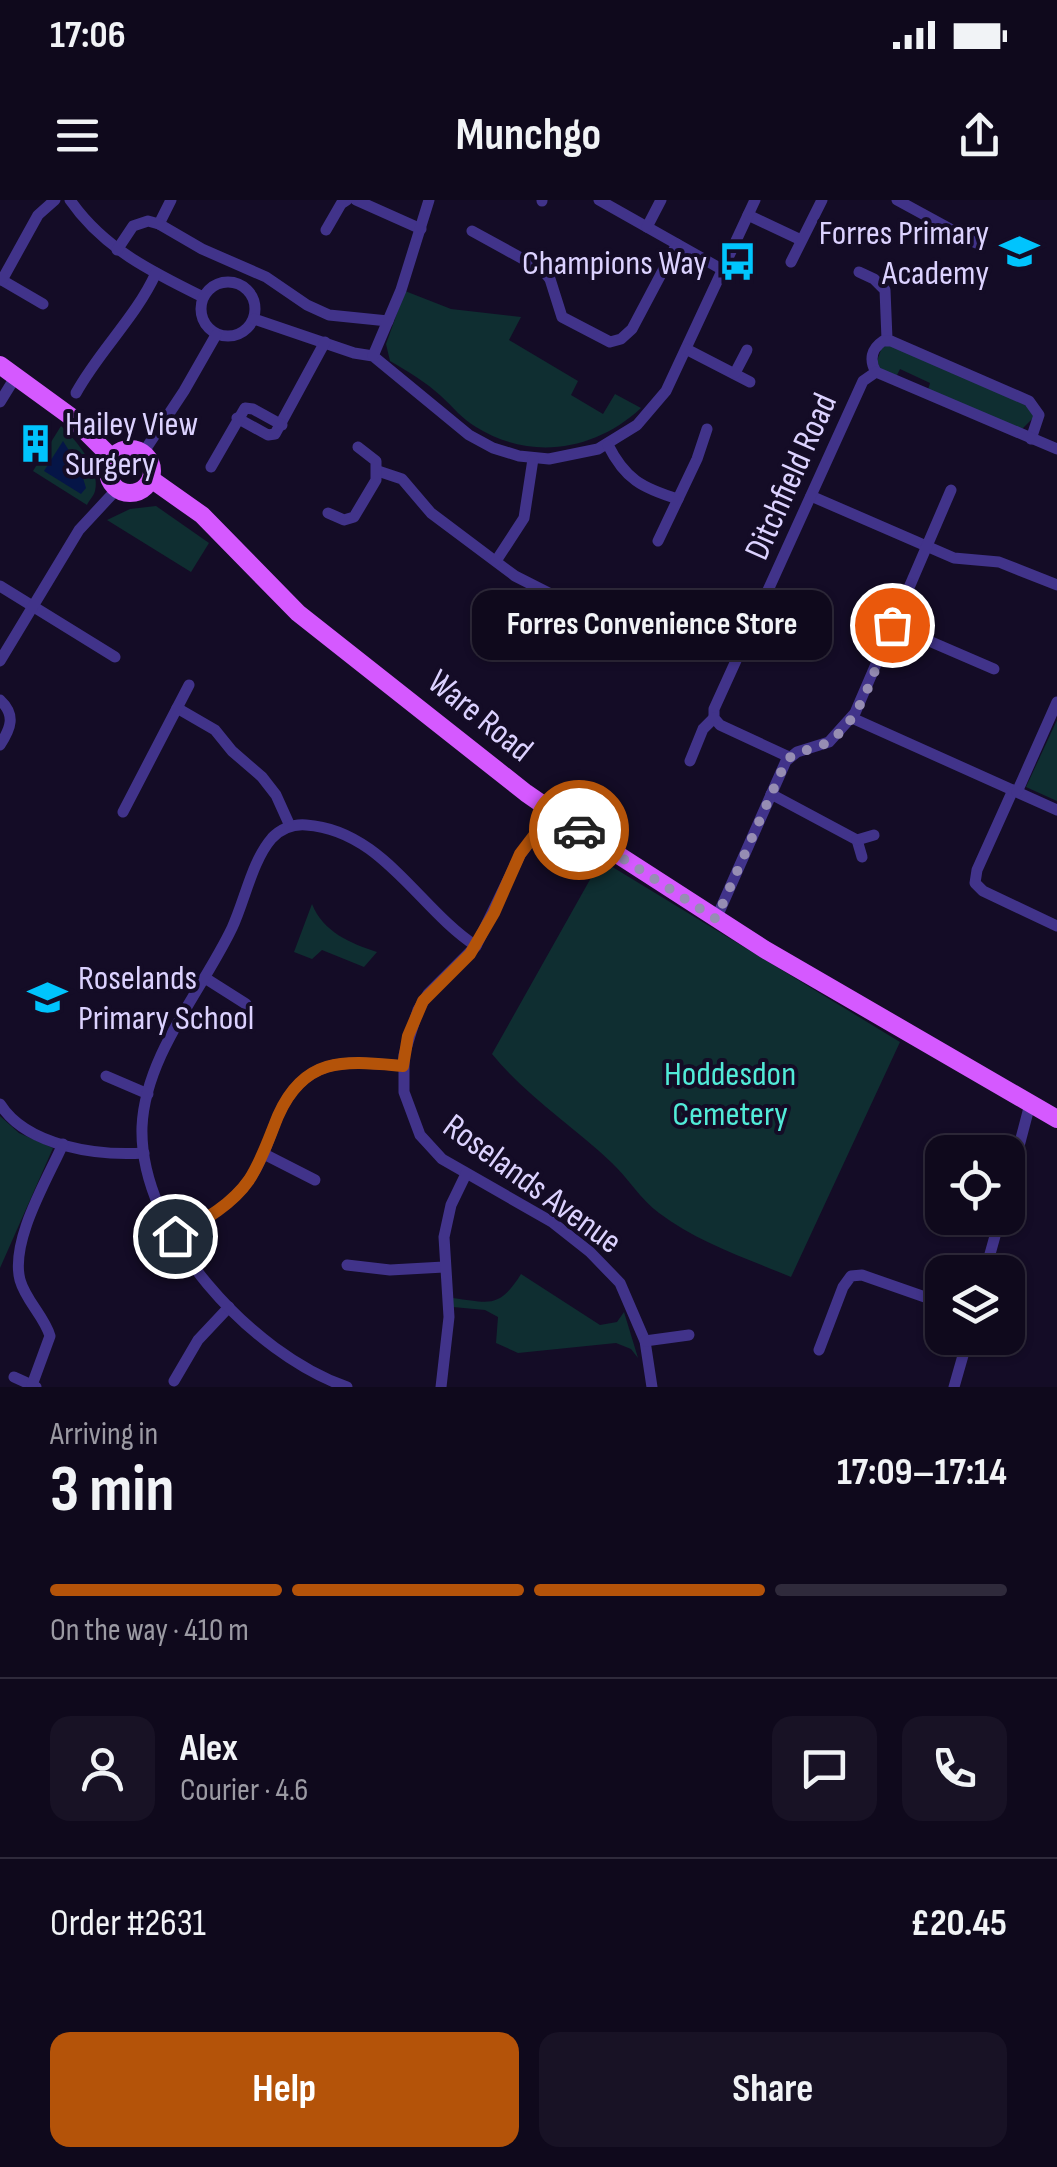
<!DOCTYPE html>
<html lang="en">
<head>
<meta charset="utf-8">
<style>
	:root { --surface:#0f091c; --page:#181225; --text:#f1f3f6; --muted:#9b9aa3; --line:#2f2a3b; --accent:#b45309 }
	body { margin:0; font-family:"Sofia Sans Condensed",sans-serif; background:var(--page); color:var(--text); height:100vh; display:flex; flex-direction:column; font-size:38px; white-space:nowrap }
	* { box-sizing:border-box; margin:0 }
	p { font-size:32px; color:var(--muted) }
	.icon { flex:none; width:55px; height:55px; fill:none; stroke:currentColor; stroke-width:2; stroke-linecap:round; stroke-linejoin:round }
	.map { position:relative; height:1187px; overflow:hidden }
	.panel { display:flex; flex-direction:column; background:var(--surface); flex:1 }
	.panel>* { flex:none }
	.controls { position:absolute; left:925px; top:935px; display:grid; gap:20px }
	.controls a { display:grid; place-items:center; width:100px; height:100px; border-radius:20px; background:var(--surface); box-shadow:0 2px 8px #0004,0 0 0 2px var(--line); font-size:50px }
	.pin { position:absolute; display:grid; place-items:center; width:85px; height:85px; color:#fff; margin:-42px; border:5px solid #fff; border-radius:50%; box-shadow:0 2px 10px #0007 }
	.courier { position:absolute; display:grid; place-items:center; width:100px; height:100px; margin:-50px; border:8px solid #b45309; border-radius:50%; background:#fff; color:#222; box-shadow:0 2px 12px #0007 }
	.bubble { position:absolute; height:70px; border-radius:20px; background:var(--surface); box-shadow:0 2px 8px #0004,0 0 0 2px var(--line); font-size:32px; font-weight:700; line-height:70px; text-align:center }
	.head em { font-style:normal; font-weight:700 }
	.head div { display:flex; flex-direction:column-reverse }
	.head { display:flex; align-items:center; justify-content:space-between; height:170px; padding:0 50px }
	h1 { font-size:65px; font-weight:700; line-height:75px }
	.bar { display:grid; grid-template-columns:repeat(4,1fr); gap:15px 10px; align-content:center; height:120px; padding:0 50px }
	.bar i { height:12px; border-radius:8px; background:var(--line) }
	.bar .on { background:var(--accent) }
	.bar p { grid-column:span 4 }
	.line { display:flex; align-items:center; gap:25px; padding:0 50px; border-top:2px solid var(--line) }
	.line div { flex:1 }
	.round { display:grid; place-items:center; flex:none; width:105px; height:105px; border-radius:20px; background:var(--page) }
	.button { display:flex; gap:20px; margin-top:auto; padding:20px 50px }
	.button a { flex:1; height:115px; border-radius:20px; background:var(--accent); color:#fff; font-size:40px; font-weight:700; line-height:115px; text-align:center }
	.button a+a { background:var(--page); color:var(--text) }
	.status { display:flex; justify-content:space-between; align-items:center; height:70px; padding:0 50px; background:var(--surface); direction:ltr }
	.status svg { height:28px; fill:currentColor }
	header { display:flex; justify-content:space-between; align-items:center; height:130px; padding:0 50px; background:var(--surface); font-size:45px; font-weight:700 }
	.map>svg:first-child { display:block }
</style>
</head>
<body>
<div class="status"><b>17:06</b><svg viewBox="0 0 49 12"><path d="M0 12V9h3v3zM5 12V6h3v6zM10 12V3h3v9zM15 12V0h3v12zM26 1h20v11H26zM47 4h2v5h-2z"/></svg></div>
<header><svg class="icon" aria-label="menu" viewBox="0 0 24 24"><path d="M4 6h16M4 12h16M4 18h16"/></svg>Munchgo<svg class="icon" aria-label="share" viewBox="0 0 24 24"><path d="M12 15V3M7 8l5-5 5 5M5 13v7h14v-7"/></svg></header>
<div class="map">
<svg width="1057" height="1187" viewBox="0 0 1057 1187">
	<rect width="100%" height="100%" fill="#140c26"/>
	<g fill="#0f2e31">
		<path d="M405,91l46,18 70,8 -12,23 69,41 -7,14 32,19 12,-20 26,14c-46,43 -111,53 -165,19 -14,-8 -23,-20 -35,-31 -15,-14 -34,-25 -51,-35l-4,-17z"/>
		<path d="M894,144l133,62 7,11 -12,12 -94,-39 2,-7 -30,-14 -4,8 -16,-9 -3,-7 5,-14z"/>
		<path d="M61,226c15,14 40,43 34,65 -1,5 -6,9 -8,14l-54,-34z"/>
		<path d="M156,306l53,37 -18,29 -84,-52 23,-11z"/>
		<path d="M1057,520v81l-31,-14z"/>
		<path d="M601,660l299,182 -109,235c-43,-18 -94,-35 -132,-64 -18,-13 -31,-35 -47,-50 -40,-38 -86,-67 -120,-109z"/>
		<path d="M312,704c11,28 38,39 65,48l-13,15 -42,-17 -10,9 -18,-7z"/>
		<path d="M0,916l19,17 34,15 -53,120z"/>
		<path d="M521,1074l79,51 17,-3 7,-10 14,46 -7,-9 -15,-6 -98,10 -22,-10 2,-26 -13,-7 -32,-3v-9c37,5 46,11 68,-24z"/>
	</g>
	<path fill="#051547" d="M63,241l17,27 6,20 -5,6 -37,-23z"/>
	<g fill="none" stroke-linecap="round" stroke-linejoin="round">
		<g stroke="#41338a" stroke-width="11">
			<path d="M70,0c33,48 82,72 133,97"/>
			<path d="M356,0l65,29"/>
			<path d="M599,0l124,70"/>
			<path d="M897,0l79,43"/>
			<path d="M542,1v-1"/>
			<path d="M748,15l53,25"/>
			<path d="M159,24l12,-24"/>
			<path d="M647,27l14,-27"/>
			<path d="M326,30l15,-26 6,-4"/>
			<path d="M472,31l71,39 7,9 12,38 48,25 11,-3 11,-10 45,-85"/>
			<path d="M117,50l16,-24 15,-5 11,3 43,25 64,28 41,28 22,10 59,6"/>
			<path d="M791,62l31,-62"/>
			<path d="M859,72l15,7 11,11 2,49"/>
			<path d="M0,79l43,25"/>
			<path d="M2,80l36,-65 17,-15"/>
			<circle cx="228" cy="109" r="27"/>
			<path d="M254,119l100,34 19,3 96,79 24,13 26,8 30,3 49,-10 39,-24 29,-34 89,-191"/>
			<path d="M686,149l64,33"/>
			<path d="M373,156l28,-66 28,-90"/>
			<path d="M876,172c-7,-12 -5,-23 7,-31h8l138,60 10,14 -8,24"/>
			<path d="M735,173l12,-23"/>
			<path d="M76,193c23,-42 60,-76 80,-120"/>
			<path d="M0,202l16,-26"/>
			<path d="M237,218l31,17 7,-1 50,-92"/>
			<path d="M608,245c17,34 34,43 70,54"/>
			<path d="M143,253l41,-62 32,-56"/>
			<path d="M211,267l34,-59 8,1 29,16"/>
			<path d="M378,271l24,8 29,34 84,63 77,39 59,41"/>
			<path d="M811,296l143,62 45,4 58,23"/>
			<path d="M328,313l16,7 10,-3 22,-37v-19l-18,-14"/>
			<path d="M658,341l39,-82 10,-30"/>
			<path d="M496,361l28,-43 9,-59"/>
			<path d="M0,386l115,71"/>
			<path d="M892,425l102,44"/>
			<path d="M0,461l79,-131 38,-41"/>
			<path d="M0,500c16,15 11,28 0,45"/>
			<path d="M177,508l38,22 17,21 30,26 14,18 14,31"/>
			<path d="M852,518l205,92"/>
			<path d="M789,557l-69,-32 -6,-7v-9l149,-328 13,-9 181,77"/>
			<path d="M690,561l13,-32 11,-11"/>
			<path d="M1013,590l-36,80 -2,13 8,8 74,35"/>
			<path d="M1017,592l40,-90"/>
			<path d="M771,594l86,46 5,17"/>
			<path d="M553,611l-33,44 -44,91 -48,48 -10,16 -14,45v37l16,43 22,24 110,63 38,30 30,31 25,58 7,46"/>
			<path d="M123,612l66,-127"/>
			<path d="M857,640l17,-5"/>
			<path d="M716,719l70,-158 11,-9 32,-10 26,-29 96,-223"/>
			<path d="M205,778l41,26"/>
			<path d="M106,876l42,18"/>
			<path d="M0,904c27,43 99,52 144,49"/>
			<path d="M264,954l51,26"/>
			<path d="M1008,988l22,-84"/>
			<path d="M175,1036c27,-15 56,-30 74,-56 14,-20 20,-42 29,-64 27,-61 68,-55 125,-50"/>
			<path d="M347,1065l43,5 54,-3"/>
			<path d="M985,1072l15,-54"/>
			<path d="M645,1141l44,-6"/>
			<path d="M819,1150l24,-63 8,-11 11,-1 80,28"/>
			<path d="M14,1177l22,10"/>
			<path d="M174,1181l24,-41 31,-33"/>
			<path d="M32,1185l18,-49c-6,-20 -24,-35 -30,-56 -10,-39 27,-100 43,-136"/>
			<path d="M347,1187c-95,-33 -208,-154 -205,-260 3,-72 60,-136 90,-199 13,-28 20,-67 40,-90 9,-9 21,-14 34,-13 76,5 113,84 170,121"/>
			<path d="M441,1187l8,-70 -5,-80 7,-32 15,-31"/>
			<path d="M954,1187l14,-49"/>
		</g>
		<g stroke="#d559ff" stroke-width="18">
			<path d="M0,165l70,51 42,42"/>
			<circle cx="130" cy="271" r="22"/>
			<path d="M151,279l51,36 96,98 228,180 52,36 186,120 293,170"/>
		</g>
	</g>
	<g fill="none" stroke-linecap="round" stroke-linejoin="round">
		<path stroke="#968db3" stroke-width="10" stroke-dasharray="0 18" d="M579,630l137,89 70,-158c11,-12 28,-10 42,-19 36,-23 48,-79 64,-117"/>
		<path stroke="#b45309" stroke-width="12" d="M175,1036c27,-15 56,-30 74,-56 13,-20 20,-42 29,-64 27,-61 68,-55 125,-50l5,-30 15,-35 47,-47 24,-41 26,-59 32,-42 27,18"/>
	</g>
	<defs>
		<symbol id="school-bare" viewBox="-9 -9 18 18"><path d="M0-5L7-2L0 1L-7-2ZM-4 1L0 2.5L4 1V4Q0 6-4 4Z" fill="#00c4fd" stroke="#140c26" stroke-width="2.5" paint-order="stroke"/></symbol>
		<symbol id="bus-bare" viewBox="-9 -9 18 18"><path d="M-5-6H5V4H4V6H2V4H-2V6H-4V4H-5ZM-3.5-4V0h7V-4ZM-3.5 1.2v1.5H-2V1.2ZM2 1.2v1.5H3.5V1.2Z" fill="#00c4fd" stroke="#140c26" stroke-width="2.5" paint-order="stroke"/></symbol>
		<symbol id="building-bare" viewBox="-9 -9 18 18"><path d="M-4-6H4V6H1V3H-1V6H-4ZM-2.5-4.3h1.7v1.8h-1.7ZM.8-4.3h1.7v1.8H.8ZM-2.5-1h1.7V.8h-1.7ZM.8-1h1.7V.8H.8Z" fill="#00c4fd" stroke="#140c26" stroke-width="2.5" paint-order="stroke"/></symbol>
	</defs>
	<g fill-rule="evenodd">
		<use href="#school-bare" x="992" y="24" width="55" height="55"/>
		<use href="#bus-bare" x="710" y="34" width="55" height="55"/>
		<use href="#building-bare" x="8" y="216" width="55" height="55"/>
		<use href="#school-bare" x="20" y="770" width="55" height="55"/>
	</g>
	<g text-anchor="middle" stroke-width="8" stroke-linejoin="round" paint-order="stroke">
		<g font-size="35" fill="#dcd2ff" stroke="#140c26" text-anchor="end">
			<text x="989" y="44">Forres Primary<tspan x="989" dy="40">Academy</tspan></text>
			<text x="707" y="74">Champions Way</text>
			<text x="65" y="235" text-anchor="start">Hailey View<tspan x="65" dy="40">Surgery</tspan></text>
			<text x="78" y="789" text-anchor="start">Roselands<tspan x="78" dy="40">Primary School</tspan></text>
		</g>
		<g font-size="35" fill="#dcd2ff" stroke="#140c26">
			<text transform="translate(790 276) rotate(-66)" y="12">Ditchfield Road</text>
			<text transform="translate(481 515) rotate(39)" y="12">Ware Road</text>
			<text transform="translate(533 983) rotate(36)" y="12">Roselands Avenue</text>
		</g>
		<g font-size="35" fill="#51ebd8" stroke="#140c26">
			<text x="730" y="885">Hoddesdon<tspan x="730" dy="40">Cemetery</tspan></text>
		</g>
	</g>
</svg>
<div class="controls">
<a><svg class="icon" aria-label="locate" viewBox="0 0 24 24"><circle cx="12" cy="12" r="6"/><path d="M12 2v4M12 18v4M2 12h4M18 12h4"/></svg></a>
<a><svg class="icon" aria-label="layers" viewBox="0 0 24 24"><path d="M12 4l9 5-9 5-9-5zM3 14l9 5 9-5"/></svg></a>
</div>
<div class="pin" style="left:892px;top:425px;background:#ea580c"><svg class="icon" aria-label="bag" viewBox="0 0 24 24"><path d="M5 8h14l-1 12H6zM9 8a3 3 0 0 1 6 0"/></svg></div>
<div class="pin" style="left:175px;top:1036px;background:#1f2937"><svg class="icon" aria-label="home" viewBox="0 0 24 24"><path d="M3 11l9-7 9 7M6 9v11h12V9"/></svg></div>
<div class="courier" style="left:579px;top:630px"><svg class="icon" aria-label="car" viewBox="0 0 24 24"><path d="M5 17H2v-5l4-1 3-4h7l3 4 3 1v5h-3M9 17h6M6 11h13"/><circle cx="7" cy="17" r="2"/><circle cx="17" cy="17" r="2"/></svg></div>
<div class="bubble" style="left:472px;top:390px;width:360px">Forres Convenience Store</div>
</div>
<section class="panel">
<div class="head"><div><h1>3 min</h1><p>Arriving in</p></div><em>17:09–17:14</em></div>
<div class="bar"><i class="on"></i><i class="on"></i><i class="on"></i><i></i><p>On the way · 410 m</p></div>
<div class="line" style="height:180px"><a class="round"><svg class="icon" aria-label="person" viewBox="0 0 24 24"><circle cx="12" cy="8" r="4"/><path d="M4 21q1-7 8-7t8 7"/></svg></a><div><b>Alex</b><p>Courier · 4.6</p></div><a class="round"><svg class="icon" aria-label="chat" viewBox="0 0 24 24"><path d="M4 5h16v11H9l-5 4z"/></svg></a><a class="round"><svg class="icon" aria-label="phone" viewBox="0 0 24 24"><path d="M5 4h4l2 5-3 2q2 4 5 5l2-3 5 2v4C11 20 4 13 5 4z"/></svg></a></div>
<div class="line" style="height:130px"><div>Order #2631</div><b>£20.45</b></div>
<div class="button"><a>Help</a><a>Share</a></div>
</section>
</body>
</html>
